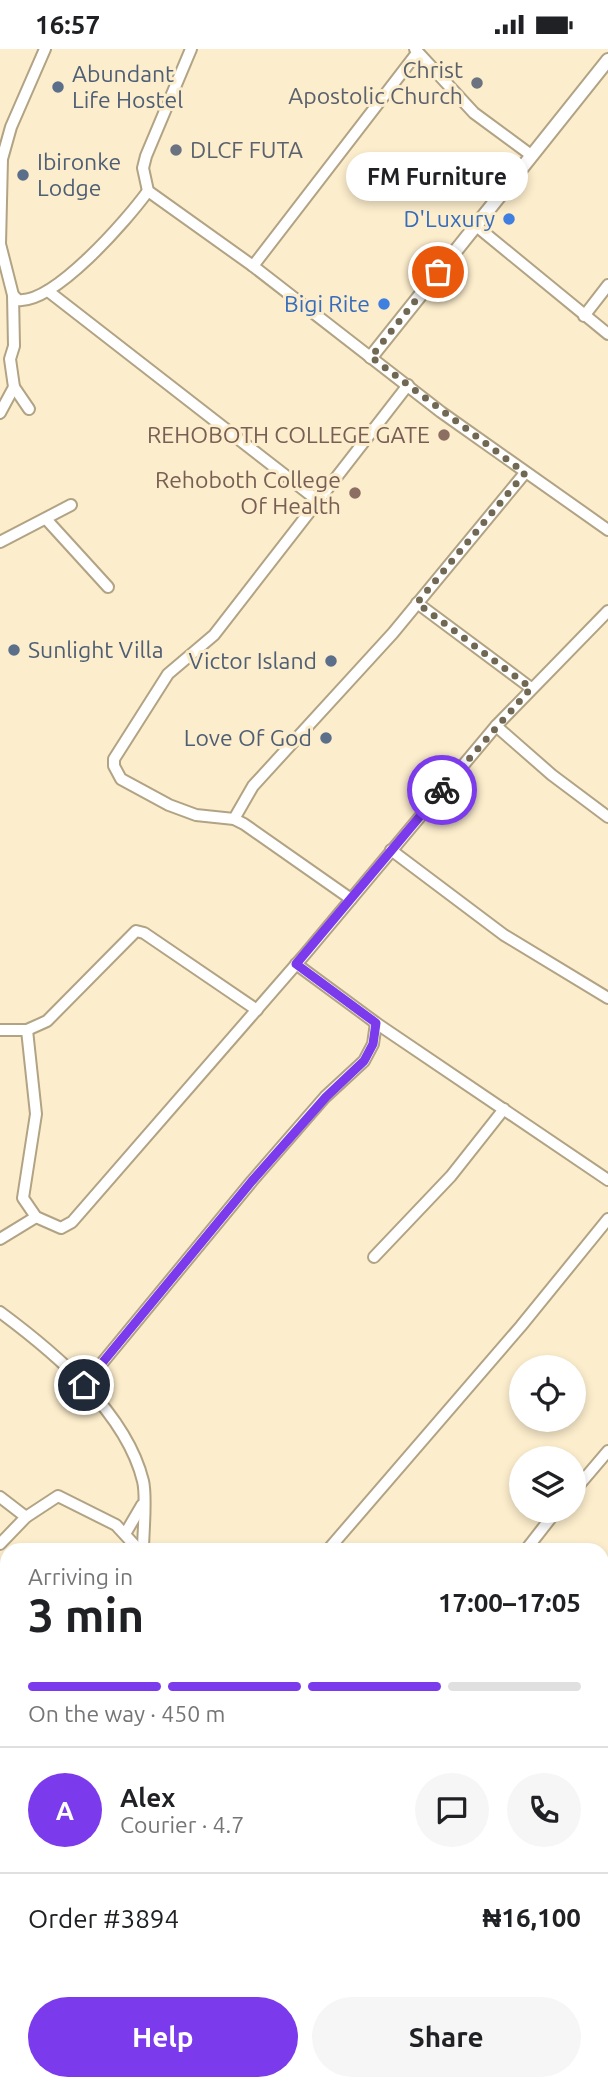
<!DOCTYPE html>
<html lang="en">
<head>
<meta charset="utf-8">
<style>
	:root { --surface:#fff; --page:#f6f6f6; --text:#202124; --muted:#757577; --line:#e0e0e0; --accent:#7c3aed }
	body { margin:0; font-family:Ubuntu,sans-serif; background:var(--page); color:var(--text); height:100vh; display:flex; flex-direction:column; font-size:26px; white-space:nowrap }
	* { box-sizing:border-box; margin:0 }
	p { font-size:23px; color:var(--muted) }
	.icon { flex:none; width:38px; height:38px; fill:none; stroke:currentColor; stroke-width:2; stroke-linecap:round; stroke-linejoin:round }
	.map { position:relative; flex:1; overflow:hidden }
	.sheet { position:absolute; left:0px; top:1494px; width:609px; height:548px; display:flex; flex-direction:column; background:var(--surface); border-radius:21px 21px 0 0; box-shadow:0 4px 10px #0003 }
	.sheet>* { flex:none }
	.tools { position:absolute; left:509px; top:1306px; display:grid; gap:14px }
	.tools a { display:grid; place-items:center; width:77px; height:77px; border-radius:50%; background:var(--surface); box-shadow:0 4px 10px #0003; font-size:35px }
	.pin { position:absolute; display:grid; place-items:center; width:60px; height:60px; color:#fff; margin:-30px; border:4px solid #fff; border-radius:50%; box-shadow:0 2px 7px #0007 }
	.courier { position:absolute; display:grid; place-items:center; width:70px; height:70px; margin:-35px; border:5px solid #7c3aed; border-radius:50%; background:#fff; color:#222; box-shadow:0 2px 9px #0007 }
	.bubble { position:absolute; height:49px; border-radius:24px; background:var(--surface); box-shadow:0 4px 10px #0003; font-size:23px; font-weight:700; line-height:49px; text-align:center }
	.headline em { font-style:normal; font-weight:700 }
	.headline div { display:flex; flex-direction:column-reverse }
	.headline { display:flex; align-items:center; justify-content:space-between; height:119px; padding:0 28px }
	h1 { font-size:46px; font-weight:700; line-height:52px }
	.bar { display:grid; grid-template-columns:repeat(4,1fr); gap:10px 7px; align-content:center; height:84px; padding:0 28px }
	.bar i { height:9px; border-radius:5px; background:var(--line) }
	.bar .on { background:var(--accent) }
	.bar p { grid-column:span 4 }
	.line { display:flex; align-items:center; gap:18px; padding:0 28px; border-top:2px solid var(--line) }
	.line div { flex:1 }
	.round { display:grid; place-items:center; flex:none; width:74px; height:74px; border-radius:37px; background:var(--page) }
	.button { display:flex; gap:14px; margin-top:auto; padding:14px 28px }
	.button a { flex:1; height:80px; border-radius:42px; background:var(--accent); color:#fff; font-size:28px; font-weight:700; line-height:80px; text-align:center }
	.button a+a { background:var(--page); color:var(--text) }
	.status { display:flex; justify-content:space-between; align-items:center; height:49px; padding:0 35px; background:var(--surface); direction:ltr }
	.status svg { height:19px; fill:currentColor }
	.map>svg:first-child { display:block }
</style>
</head>
<body>
<div class="status"><b>16:57</b><svg viewBox="0 0 49 12"><path d="M0 12V9h3v3zM5 12V6h3v6zM10 12V3h3v9zM15 12V0h3v12zM26 1h20v11H26zM47 4h2v5h-2z"/></svg></div>
<div class="map">
<svg width="608" height="2042" viewBox="0 0 608 2042">
	<rect width="100%" height="100%" fill="#fcedcc"/>
	<g fill="none" stroke-linecap="round" stroke-linejoin="round">
		<defs>
			<g id="minor">
				<path d="M191,0l-45,107 -3,12 5,23 105,75 188,146 167,118"/>
				<path d="M415,0l59,64 57,42"/>
				<path d="M475,176l133,109"/>
				<path d="M0,195l13,51 5,5c36,4 109,-80 130,-109"/>
				<path d="M0,195l2,-85 9,-32 34,-78"/>
				<path d="M253,217l164,-213"/>
				<path d="M48,242l269,209"/>
				<path d="M584,267l24,-31"/>
				<path d="M14,338l15,22"/>
				<path d="M0,364l14,-26 -4,-28 4,-13 -1,-51"/>
				<path d="M46,470l62,68"/>
				<path d="M0,493l71,-37"/>
				<path d="M417,554l114,85"/>
				<path d="M496,677l56,49 56,42"/>
				<path d="M234,770l19,-33 140,-153 132,-160"/>
				<path d="M391,801l113,85 104,63"/>
				<path d="M351,850l-107,-75 -10,-5 -38,-4 -27,-10 -48,-26 -7,-13v-7l54,-85 46,-39 194,-250"/>
				<path d="M296,915l80,59 232,157"/>
				<path d="M0,981h27l20,-9 89,-90 8,2 113,77"/>
				<path d="M27,981l9,84 -13,84 13,19 25,11 11,-6 234,-269 190,-227 112,-115"/>
				<path d="M0,1190l36,-22"/>
				<path d="M374,1208l77,-81 53,-67"/>
				<path d="M0,1263c54,40 126,100 143,169 4,16 0,51 0,70"/>
				<path d="M84,1336l168,-204 73,-84 39,-36 9,-17 3,-21"/>
				<path d="M574,1442l34,-40"/>
				<path d="M0,1448l26,20"/>
				<path d="M125,1485l17,-29"/>
				<path d="M0,1495l26,-27 32,-21 58,29 24,26"/>
				<path d="M327,1502l194,-225 87,-107"/>
				<path d="M525,1502l32,-41"/>
				<path d="M0,1752l7,-10"/>
				<path d="M602,1766l6,7"/>
				<path d="M602,1990l6,-5"/>
				<path d="M0,2000l7,-8"/>
				<path d="M422,2035l6,7"/>
				<path d="M540,2042l8,-7"/>
			</g>
			<path id="tertiary" d="M371,308l237,-297"/>
		</defs>
		<use href="#minor" stroke="#b1a384" stroke-width="14"/>
		<use href="#tertiary" stroke="#b1a384" stroke-width="16"/>
		<use href="#minor" stroke="#fff" stroke-width="10"/>
		<use href="#tertiary" stroke="#fff" stroke-width="12"/>
	</g>
	<g fill="none" stroke-linecap="round" stroke-linejoin="round">
		<path stroke="#716854" stroke-width="7" stroke-dasharray="0 12.6" d="M438,223l-67,85 154,116 -108,130 114,85 -89,102"/>
		<path stroke="#7c3aed" stroke-width="9" d="M84,1336l168,-204 74,-84 38,-36 9,-17 3,-21 -80,-59 146,-174"/>
	</g>
	<g fill="#6b7280" stroke="#fcedcc" stroke-width="2.5">
		<circle cx="477" cy="34" r="7"/>
		<circle cx="176" cy="101" r="7"/>
	</g>
	<g fill="#5c6f8a" stroke="#fcedcc" stroke-width="2.5">
		<circle cx="58" cy="38" r="7"/>
		<circle cx="23" cy="126" r="7"/>
		<circle cx="14" cy="601" r="7"/>
		<circle cx="331" cy="612" r="7"/>
		<circle cx="326" cy="689" r="7"/>
	</g>
	<g fill="#3f7fe0" stroke="#fcedcc" stroke-width="2.5">
		<circle cx="509" cy="170" r="7"/>
		<circle cx="384" cy="255" r="7"/>
	</g>
	<g fill="#8d6e63" stroke="#fcedcc" stroke-width="2.5">
		<circle cx="444" cy="386" r="7"/>
		<circle cx="355" cy="444" r="7"/>
	</g>
	<g text-anchor="middle" stroke-width="6" stroke-linejoin="round" paint-order="stroke">
		<g font-size="23" fill="#5b616d" stroke="#fcedcc" text-anchor="end">
			<text x="463" y="29">Christ<tspan x="463" dy="26">Apostolic Church</tspan></text>
			<text x="190" y="109" text-anchor="start">DLCF FUTA</text>
		</g>
		<g font-size="23" fill="#4e5e75" stroke="#fcedcc" text-anchor="start">
			<text x="72" y="33">Abundant<tspan x="72" dy="26">Life Hostel</tspan></text>
			<text x="37" y="121">Ibironke<tspan x="37" dy="26">Lodge</tspan></text>
			<text x="28" y="609">Sunlight Villa</text>
			<text x="317" y="620" text-anchor="end">Victor Island</text>
			<text x="312" y="697" text-anchor="end">Love Of God</text>
		</g>
		<g font-size="23" fill="#366cbe" stroke="#fcedcc" text-anchor="end">
			<text x="495" y="178">D'Luxury</text>
			<text x="370" y="263">Bigi Rite</text>
		</g>
		<g font-size="23" fill="#785e54" stroke="#fcedcc" text-anchor="end">
			<text x="430" y="394">REHOBOTH COLLEGE GATE</text>
			<text x="341" y="439">Rehoboth College<tspan x="341" dy="26">Of Health</tspan></text>
		</g>
	</g>
</svg>
<div class="tools">
<a><svg class="icon" aria-label="locate" viewBox="0 0 24 24"><circle cx="12" cy="12" r="6"/><path d="M12 2v4M12 18v4M2 12h4M18 12h4"/></svg></a>
<a><svg class="icon" aria-label="layers" viewBox="0 0 24 24"><path d="M12 4l9 5-9 5-9-5zM3 14l9 5 9-5"/></svg></a>
</div>
<div class="pin" style="left:438px;top:223px;background:#ea580c"><svg class="icon" aria-label="bag" viewBox="0 0 24 24"><path d="M5 8h14l-1 12H6zM9 8a3 3 0 0 1 6 0"/></svg></div>
<div class="pin" style="left:84px;top:1336px;background:#1f2937"><svg class="icon" aria-label="home" viewBox="0 0 24 24"><path d="M3 11l9-7 9 7M6 9v11h12V9"/></svg></div>
<div class="courier" style="left:442px;top:741px"><svg class="icon" aria-label="bike" viewBox="0 0 24 24"><circle cx="6" cy="16" r="4"/><circle cx="18" cy="16" r="4"/><path d="M6 16l4-8h5l3 8M10 8l3 8H6M13 5h3"/></svg></div>
<div class="bubble" style="left:346px;top:103px;width:182px">FM Furniture</div>
<section class="sheet">
<div class="headline"><div><h1>3 min</h1><p>Arriving in</p></div><em>17:00–17:05</em></div>
<div class="bar"><i class="on"></i><i class="on"></i><i class="on"></i><i></i><p>On the way · 450 m</p></div>
<div class="line" style="height:126px"><b class="round" style="background:var(--accent);color:#fff">A</b><div><b>Alex</b><p>Courier · 4.7</p></div><a class="round"><svg class="icon" aria-label="chat" viewBox="0 0 24 24"><path d="M4 5h16v11H9l-5 4z"/></svg></a><a class="round"><svg class="icon" aria-label="phone" viewBox="0 0 24 24"><path d="M5 4h4l2 5-3 2q2 4 5 5l2-3 5 2v4C11 20 4 13 5 4z"/></svg></a></div>
<div class="line" style="height:91px"><div>Order #3894</div><b>₦16,100</b></div>
<div class="button"><a>Help</a><a>Share</a></div>
</section>
</div>
</body>
</html>
